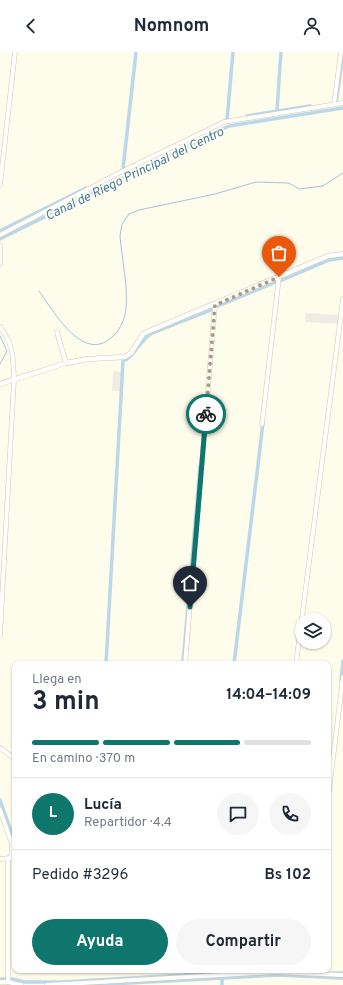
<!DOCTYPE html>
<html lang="es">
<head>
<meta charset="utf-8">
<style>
	:root { --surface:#fff; --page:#f6f6f7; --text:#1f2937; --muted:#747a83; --line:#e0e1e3; --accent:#0f766e }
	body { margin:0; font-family:Overpass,sans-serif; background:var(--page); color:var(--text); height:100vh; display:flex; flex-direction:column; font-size:15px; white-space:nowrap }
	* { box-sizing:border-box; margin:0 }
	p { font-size:13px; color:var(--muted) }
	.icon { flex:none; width:22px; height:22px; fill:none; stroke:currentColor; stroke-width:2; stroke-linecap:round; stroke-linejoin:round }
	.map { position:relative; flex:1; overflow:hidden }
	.panel { position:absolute; left:12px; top:609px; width:319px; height:312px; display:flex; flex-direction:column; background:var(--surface); border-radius:8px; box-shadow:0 1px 3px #0004 }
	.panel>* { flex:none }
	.fabs { position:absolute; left:295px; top:561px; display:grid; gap:8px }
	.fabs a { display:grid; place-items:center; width:36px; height:36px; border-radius:50%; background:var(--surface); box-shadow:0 1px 3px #0004; font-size:20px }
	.pin { position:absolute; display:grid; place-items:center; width:34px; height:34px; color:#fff; margin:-41px -17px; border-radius:50% 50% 50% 0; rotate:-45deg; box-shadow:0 0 4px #0007 }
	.pin .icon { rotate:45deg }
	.courier { position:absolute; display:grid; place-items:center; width:40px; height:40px; margin:-20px; border:3px solid #0f766e; border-radius:50%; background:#fff; color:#222; box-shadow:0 1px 5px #0007 }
	.summary em { font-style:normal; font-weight:700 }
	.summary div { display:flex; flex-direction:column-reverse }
	.summary { display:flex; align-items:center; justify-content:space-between; height:68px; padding:0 20px }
	h1 { font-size:26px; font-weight:700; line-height:30px }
	.bar { display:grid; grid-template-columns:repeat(4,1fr); gap:6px 4px; align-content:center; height:48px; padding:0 20px }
	.bar i { height:5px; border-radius:3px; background:var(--line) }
	.bar .current { background:var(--accent) }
	.bar p { grid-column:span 4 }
	.line { display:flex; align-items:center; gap:10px; padding:0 20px; border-top:1px solid var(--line) }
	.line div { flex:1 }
	.round { display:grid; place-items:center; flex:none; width:42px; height:42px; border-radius:21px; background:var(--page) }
	.cta { display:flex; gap:8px; margin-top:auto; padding:8px 20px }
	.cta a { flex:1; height:46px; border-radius:24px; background:var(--accent); color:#fff; font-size:16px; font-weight:700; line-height:46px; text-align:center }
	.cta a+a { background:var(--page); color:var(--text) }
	header { display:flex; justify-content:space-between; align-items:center; height:52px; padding:0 20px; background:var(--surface); font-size:18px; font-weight:700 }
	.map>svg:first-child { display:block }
</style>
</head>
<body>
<header><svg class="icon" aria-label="back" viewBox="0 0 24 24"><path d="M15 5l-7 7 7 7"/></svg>Nomnom<svg class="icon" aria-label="person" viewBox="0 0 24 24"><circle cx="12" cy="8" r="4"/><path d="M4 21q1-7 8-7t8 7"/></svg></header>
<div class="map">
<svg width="343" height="933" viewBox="0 0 343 933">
	<rect width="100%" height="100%" fill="#fefcea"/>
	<g fill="#f0ece3">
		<path d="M306,261l33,2 -1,9 -33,-2z"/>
		<path d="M113,319l8,1v19h-9z"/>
	</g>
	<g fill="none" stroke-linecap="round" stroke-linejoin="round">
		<g stroke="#a1c5de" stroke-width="1">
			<path d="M39,239c14,19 43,72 72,47 8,-6 14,-18 15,-29 2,-24 -4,-49 -6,-73l2,-12 7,-10 10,-4 76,-16 41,-12 33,1 10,6 24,-3 20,-13"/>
			<path d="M0,284l7,15 -7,13"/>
		</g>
		<g stroke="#bbd8eb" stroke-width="3.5">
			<path d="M336,51l7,-48"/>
			<path d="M277,58l4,-58"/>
			<path d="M247,64l63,-10"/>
			<path d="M225,69l2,-1 6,-68"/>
			<path d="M123,117l13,-117"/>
			<path d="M0,179l86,-43"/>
			<path d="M0,187l229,-113 114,-18"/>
			<path d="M280,229l49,-21 14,-2"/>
			<path d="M218,254l58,-24"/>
			<path d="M126,308c10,-8 15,-20 26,-27l61,-24v3"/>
			<path d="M106,612l17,-303"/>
			<path d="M183,612l17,-198"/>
			<path d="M234,612l29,-241"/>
			<path d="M341,628l2,-19"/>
			<path d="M0,748l14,39 1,13"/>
			<path d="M287,918l19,2"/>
			<path d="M332,921h11"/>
			<path d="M222,926v7"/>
			<path d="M0,927h6"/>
			<path d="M12,927l13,3h38l206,-12"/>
			<path d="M92,933l186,-10 65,3"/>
		</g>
		<defs>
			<g id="minor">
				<path d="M334,52l7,-52"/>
				<path d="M0,133l15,-133"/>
				<path d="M0,183l123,-64 101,-49 119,-19"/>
				<path d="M0,193v19"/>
				<path d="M0,275c14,19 13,30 14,52l-14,256"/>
				<path d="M57,280l9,31"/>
				<path d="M262,372l17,-147"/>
				<path d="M185,612l30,-359"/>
				<path d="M296,612l47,-365"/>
				<path d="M0,696l15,11"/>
				<path d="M329,739l14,-114"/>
				<path d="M0,758l12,34 -1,14"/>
				<path d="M0,807l15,-1"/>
				<path d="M0,930h8l13,3"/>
				<path d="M8,930v-124"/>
				<path d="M47,933l227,-13 69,3"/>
			</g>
			<path id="tertiary" d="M0,332l66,-21 22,-4 37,-2 6,-4 12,-19 4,-2 181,-76 15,-2"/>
		</defs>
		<use href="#minor" stroke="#d3c8ad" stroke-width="5"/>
		<use href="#tertiary" stroke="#d3c8ad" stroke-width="5.5"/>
		<use href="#minor" stroke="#fff" stroke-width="4"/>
		<use href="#tertiary" stroke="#fff" stroke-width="4.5"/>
	</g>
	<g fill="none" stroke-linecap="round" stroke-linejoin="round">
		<path stroke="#aa9c81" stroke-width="4" stroke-dasharray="0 7.2" d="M206,362l9,-109 64,-28"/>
		<path stroke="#0f766e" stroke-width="5" d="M190,555l16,-193"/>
	</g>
	<g text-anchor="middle" stroke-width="4" stroke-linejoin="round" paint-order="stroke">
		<g font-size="13" font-style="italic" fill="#467aa1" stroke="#fffdf2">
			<text transform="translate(134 121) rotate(-26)" y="5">Canal de Riego Principal del Centro</text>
		</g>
	</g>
</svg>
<div class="fabs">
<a><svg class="icon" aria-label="layers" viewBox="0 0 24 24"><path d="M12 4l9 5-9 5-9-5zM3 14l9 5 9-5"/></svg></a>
</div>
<div class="pin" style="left:279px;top:225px;background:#ea580c"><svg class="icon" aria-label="bag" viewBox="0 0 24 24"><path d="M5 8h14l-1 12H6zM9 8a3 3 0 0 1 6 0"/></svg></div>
<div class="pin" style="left:190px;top:555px;background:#1f2937"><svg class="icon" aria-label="home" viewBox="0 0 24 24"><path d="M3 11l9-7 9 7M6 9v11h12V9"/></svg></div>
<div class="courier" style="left:206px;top:362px"><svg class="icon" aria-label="bike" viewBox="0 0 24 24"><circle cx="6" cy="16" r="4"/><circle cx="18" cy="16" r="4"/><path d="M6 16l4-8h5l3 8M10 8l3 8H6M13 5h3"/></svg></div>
<section class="panel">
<div class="summary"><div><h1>3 min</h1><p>Llega en</p></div><em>14:04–14:09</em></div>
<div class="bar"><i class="current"></i><i class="current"></i><i class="current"></i><i></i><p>En camino · 370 m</p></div>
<div class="line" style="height:72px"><b class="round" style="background:var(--accent);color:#fff">L</b><div><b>Lucía</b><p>Repartidor · 4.4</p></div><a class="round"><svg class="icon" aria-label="chat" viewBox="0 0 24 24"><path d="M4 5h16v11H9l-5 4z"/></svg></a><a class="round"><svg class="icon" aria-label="phone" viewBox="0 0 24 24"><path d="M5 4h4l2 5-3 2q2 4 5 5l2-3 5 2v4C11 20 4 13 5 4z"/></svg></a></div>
<div class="line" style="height:52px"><div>Pedido #3296</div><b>Bs 102</b></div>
<div class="cta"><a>Ayuda</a><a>Compartir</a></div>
</section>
</div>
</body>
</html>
